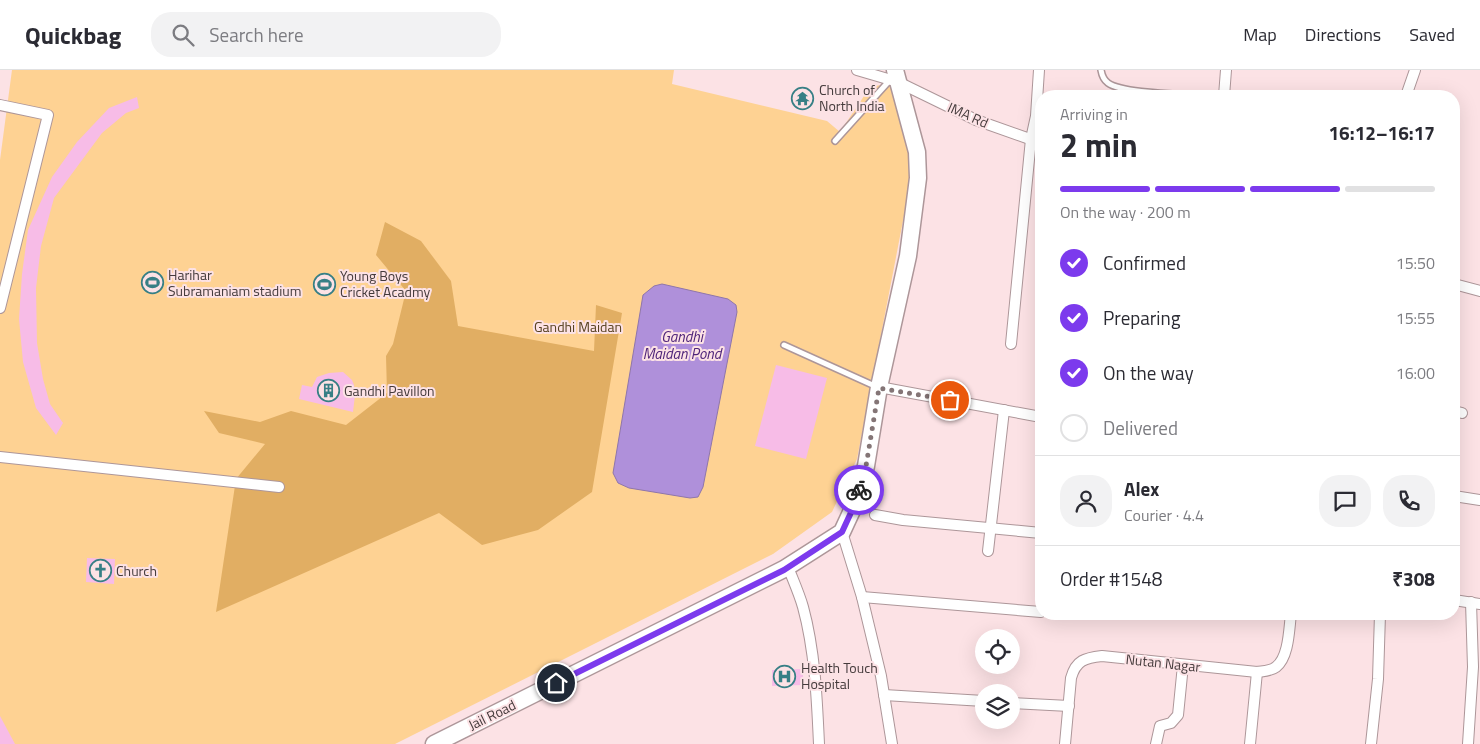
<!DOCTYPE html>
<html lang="en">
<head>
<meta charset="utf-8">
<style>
	:root { --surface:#fff; --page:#f2f2f3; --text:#2b2b33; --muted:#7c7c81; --line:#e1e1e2; --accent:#7c3aed }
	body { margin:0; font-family:"Titillium Web",sans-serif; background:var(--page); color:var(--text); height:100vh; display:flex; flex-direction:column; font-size:19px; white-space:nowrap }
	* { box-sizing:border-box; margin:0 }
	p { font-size:16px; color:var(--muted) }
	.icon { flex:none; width:28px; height:28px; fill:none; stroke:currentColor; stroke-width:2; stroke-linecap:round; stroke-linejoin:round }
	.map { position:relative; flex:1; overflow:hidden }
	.details { position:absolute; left:1035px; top:20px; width:425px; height:530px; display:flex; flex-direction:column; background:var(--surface); border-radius:20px; box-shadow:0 5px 20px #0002 }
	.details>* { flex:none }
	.controls { position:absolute; left:975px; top:559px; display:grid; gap:10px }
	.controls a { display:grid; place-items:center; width:45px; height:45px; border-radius:50%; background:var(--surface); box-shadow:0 5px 20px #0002; font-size:25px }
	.pin { position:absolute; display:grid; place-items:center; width:42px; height:42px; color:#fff; margin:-21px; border:2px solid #fff; border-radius:50%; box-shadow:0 1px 5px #0007 }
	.courier { position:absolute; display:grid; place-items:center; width:50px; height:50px; margin:-25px; border:4px solid #7c3aed; border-radius:50%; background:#fff; color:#222; box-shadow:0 1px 6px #0007 }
	.head em { font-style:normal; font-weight:700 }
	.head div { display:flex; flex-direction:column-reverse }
	.head { display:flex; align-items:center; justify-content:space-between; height:85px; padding:0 25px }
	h1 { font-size:32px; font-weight:700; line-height:38px }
	.bar { display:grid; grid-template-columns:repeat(4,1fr); gap:8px 5px; align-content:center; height:60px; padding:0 25px }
	.bar i { height:6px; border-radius:4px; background:var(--line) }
	.bar .selected { background:var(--accent) }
	.bar p { grid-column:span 4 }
	.line { display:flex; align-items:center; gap:12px; padding:0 25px; border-top:1px solid var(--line) }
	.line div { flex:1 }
	.round { display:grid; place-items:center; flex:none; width:52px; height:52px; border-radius:20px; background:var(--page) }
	ol { padding:0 25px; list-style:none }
	li { display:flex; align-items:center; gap:15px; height:55px }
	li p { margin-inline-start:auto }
	li .icon { padding:5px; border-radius:50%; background:var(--accent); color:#fff; stroke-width:4 }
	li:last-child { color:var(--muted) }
	li i { width:28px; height:28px; border:2px solid var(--line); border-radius:50% }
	header { display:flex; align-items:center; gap:30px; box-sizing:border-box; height:70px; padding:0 25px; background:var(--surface); border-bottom:1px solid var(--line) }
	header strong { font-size:24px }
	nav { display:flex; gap:28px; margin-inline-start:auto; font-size:18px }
	.search { width:350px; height:45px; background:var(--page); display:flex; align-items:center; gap:12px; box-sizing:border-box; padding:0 18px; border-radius:20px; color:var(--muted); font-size:19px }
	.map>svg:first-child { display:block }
</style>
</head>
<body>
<header>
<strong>Quickbag</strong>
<div class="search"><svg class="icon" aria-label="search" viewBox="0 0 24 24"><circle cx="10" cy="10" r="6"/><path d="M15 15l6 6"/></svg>Search here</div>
<nav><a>Map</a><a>Directions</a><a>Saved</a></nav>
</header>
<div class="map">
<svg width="1480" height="674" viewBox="0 0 1480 674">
	<rect width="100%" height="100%" fill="#fce2e5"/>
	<path fill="#fed293" d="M12,0h662l-2,14 155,37 13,11 30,-45 28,-5 15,87 -56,290 -25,53 -59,42 -378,190h-395v-584z"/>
	<path fill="#e1ae63" d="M385,152l36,19 30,40 7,45 136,25 2,-46 26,8 -30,179 -54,38 -56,15 -43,-32 -223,99 20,-133 29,-35 -46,-11 -15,-22 56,11 31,-11 55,14 41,-32 -1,-37 7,-12 13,-53 -30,-36z"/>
	<path fill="#af90da" stroke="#8f76aa" d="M662,214l66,15 8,6 1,7 -34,175 -5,10 -8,1 -61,-10 -11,-5 -5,-10 30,-178 11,-9z"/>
	<g fill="#f7bce7">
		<path d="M137,27l2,11 -13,5 -24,20 -48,65 -13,48 -5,42 1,55 6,36 7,25 13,19 -7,12 -20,-27 -13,-46 -4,-43 3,-45 6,-44 24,-53 25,-35 32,-34z"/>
		<path d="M776,295l51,13 -21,81 -51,-13z"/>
		<path d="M343,302l9,8 2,5 1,10 -2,17 -54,-13 3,-14 10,2 5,-10 12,-4z"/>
		<path d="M87,488l28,1 -1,25 -28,-2z"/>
		<path d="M803,599v16l-31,1v-16z"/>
		<path d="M0,646l15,28h-15z"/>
	</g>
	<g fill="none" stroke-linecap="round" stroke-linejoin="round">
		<defs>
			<g id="service">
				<path d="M1101,0c1,6 3,10 7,13 15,11 79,11 99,13"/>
				<path d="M835,71l55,-61"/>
				<path d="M784,275l93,42"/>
			</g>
			<g id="minor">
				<path d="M857,0l41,12 78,38 65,23"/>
				<path d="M1224,26l2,-26"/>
				<path d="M1406,26l9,-26"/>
				<path d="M0,35l48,10 -48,193"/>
				<path d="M1454,214l26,7"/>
				<path d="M1011,274l20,-205 5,-23 3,-46"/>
				<path d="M879,317l162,30"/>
				<path d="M1454,341l8,2"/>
				<path d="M0,387l279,30"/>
				<path d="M1454,426l26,4"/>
				<path d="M875,445l28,5 138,13"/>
				<path d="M842,462l20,65 19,79 11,68"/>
				<path d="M988,481l16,-141"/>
				<path d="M788,497c5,13 11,26 15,40 12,44 14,92 16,137"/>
				<path d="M862,527l179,15"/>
				<path d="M1454,530l26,4"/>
				<path d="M884,625l100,6"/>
				<path d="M1011,633l58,3"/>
				<path d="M1065,674l6,-66c5,-18 14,-20 31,-22l155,16c6,-1 14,-1 19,-5 13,-10 13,-38 15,-53"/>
				<path d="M1156,674l4,-18 11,-3 7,-8 5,-50"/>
				<path d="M1250,674l7,-72"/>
				<path d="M1371,674l7,-65 2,-65"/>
				<path d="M1468,674l5,-77 -2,-65"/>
			</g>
			<path id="primary" d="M434,674l350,-175 58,-37 12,-26 12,-40 13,-79 29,-131 10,-78 -1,-26 -22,-82"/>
		</defs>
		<use href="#service" stroke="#ad9699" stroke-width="8"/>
		<use href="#minor" stroke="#ad9699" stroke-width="12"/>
		<use href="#primary" stroke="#ad9699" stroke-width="19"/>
		<use href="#service" stroke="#fff" stroke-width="5"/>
		<use href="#minor" stroke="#fff" stroke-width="10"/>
		<use href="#primary" stroke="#fff" stroke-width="16"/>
	</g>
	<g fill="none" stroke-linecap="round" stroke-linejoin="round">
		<path stroke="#847576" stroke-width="5" stroke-dasharray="0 9" d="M859,420l7,-24 13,-78 71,12"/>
		<path stroke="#7c3aed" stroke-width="6" d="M556,613l228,-113 58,-38 12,-26 5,-16"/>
	</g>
	<defs>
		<symbol id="temple-ring" viewBox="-11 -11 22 22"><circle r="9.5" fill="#fce2e5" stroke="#377f85" stroke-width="1.5"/><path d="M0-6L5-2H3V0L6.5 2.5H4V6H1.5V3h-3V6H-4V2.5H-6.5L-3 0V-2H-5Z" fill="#377f85"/></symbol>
		<symbol id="stadium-ring" viewBox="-11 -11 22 22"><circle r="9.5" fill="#fce2e5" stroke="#377f85" stroke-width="1.5"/><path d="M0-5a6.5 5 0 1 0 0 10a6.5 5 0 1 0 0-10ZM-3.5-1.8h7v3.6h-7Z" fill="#377f85"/></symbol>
		<symbol id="building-ring" viewBox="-11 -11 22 22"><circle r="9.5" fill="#fce2e5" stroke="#377f85" stroke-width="1.5"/><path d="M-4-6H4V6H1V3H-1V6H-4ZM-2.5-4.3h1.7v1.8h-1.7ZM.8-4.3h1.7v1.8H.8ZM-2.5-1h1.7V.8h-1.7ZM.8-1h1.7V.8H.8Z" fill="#377f85"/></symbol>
		<symbol id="church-ring" viewBox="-11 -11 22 22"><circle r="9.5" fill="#fce2e5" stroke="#377f85" stroke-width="1.5"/><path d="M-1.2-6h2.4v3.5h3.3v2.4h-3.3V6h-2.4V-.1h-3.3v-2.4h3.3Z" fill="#377f85"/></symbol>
		<symbol id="hospital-ring" viewBox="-11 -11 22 22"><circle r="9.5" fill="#fce2e5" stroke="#377f85" stroke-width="1.5"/><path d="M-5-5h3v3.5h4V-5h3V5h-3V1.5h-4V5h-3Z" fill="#377f85"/></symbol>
	</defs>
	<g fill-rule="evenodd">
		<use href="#temple-ring" x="790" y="16" width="25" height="25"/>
		<use href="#stadium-ring" x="140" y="200" width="25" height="25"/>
		<use href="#stadium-ring" x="312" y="202" width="25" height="25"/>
		<use href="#building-ring" x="316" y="308" width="25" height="25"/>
		<use href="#church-ring" x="88" y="488" width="25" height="25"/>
		<use href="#hospital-ring" x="772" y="594" width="25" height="25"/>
	</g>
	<g text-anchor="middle" stroke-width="4" stroke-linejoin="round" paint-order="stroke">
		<g font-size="14" fill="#443a3b" stroke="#fce2e5" text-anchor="start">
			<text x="819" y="25">Church of<tspan x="819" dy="16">North India</tspan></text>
			<text x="168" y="210">Harihar<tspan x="168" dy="16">Subramaniam stadium</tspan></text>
			<text x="340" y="211">Young Boys<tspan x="340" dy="16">Cricket Acadmy</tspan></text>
			<text x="344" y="326">Gandhi Pavillon</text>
			<text x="116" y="506">Church</text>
			<text x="801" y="603">Health Touch<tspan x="801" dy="16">Hospital</tspan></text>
		</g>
		<g font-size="14" fill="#443a3b" stroke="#fce2e5">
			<text transform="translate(968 45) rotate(24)" y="5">IMA Rd</text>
			<text transform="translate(1163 593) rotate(6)" y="5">Nutan Nagar</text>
			<text transform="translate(492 645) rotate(-26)" y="5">Jail Road</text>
		</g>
		<g font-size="14" fill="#564020" stroke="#fce2e5">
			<text x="578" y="262">Gandhi Maidan</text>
		</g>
		<g font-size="15" font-style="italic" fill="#4e2379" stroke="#fce2e5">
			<text x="682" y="272">Gandhi<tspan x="682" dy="17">Maidan Pond</tspan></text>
		</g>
	</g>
</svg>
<div class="controls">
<a><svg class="icon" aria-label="locate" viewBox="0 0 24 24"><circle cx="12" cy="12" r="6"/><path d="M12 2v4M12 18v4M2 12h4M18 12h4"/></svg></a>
<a><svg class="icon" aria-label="layers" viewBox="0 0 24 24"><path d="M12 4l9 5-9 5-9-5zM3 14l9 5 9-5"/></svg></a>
</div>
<div class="pin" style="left:950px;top:330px;background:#ea580c"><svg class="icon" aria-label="bag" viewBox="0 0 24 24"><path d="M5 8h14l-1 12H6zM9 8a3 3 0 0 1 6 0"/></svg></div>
<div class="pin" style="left:556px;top:613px;background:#1f2937"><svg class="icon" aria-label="home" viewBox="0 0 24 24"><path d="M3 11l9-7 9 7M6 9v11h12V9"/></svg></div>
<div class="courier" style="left:859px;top:420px"><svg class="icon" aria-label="bike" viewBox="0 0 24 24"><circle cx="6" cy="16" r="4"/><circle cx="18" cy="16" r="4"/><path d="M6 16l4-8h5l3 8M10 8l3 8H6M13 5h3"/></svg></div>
<section class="details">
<div class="head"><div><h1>2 min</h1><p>Arriving in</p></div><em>16:12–16:17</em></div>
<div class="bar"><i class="selected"></i><i class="selected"></i><i class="selected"></i><i></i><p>On the way · 200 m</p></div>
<ol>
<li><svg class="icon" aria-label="check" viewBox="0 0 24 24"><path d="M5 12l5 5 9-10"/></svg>Confirmed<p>15:50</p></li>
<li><svg class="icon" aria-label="check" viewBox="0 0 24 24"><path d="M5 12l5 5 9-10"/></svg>Preparing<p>15:55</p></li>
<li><svg class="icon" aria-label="check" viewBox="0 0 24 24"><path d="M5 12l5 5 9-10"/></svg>On the way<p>16:00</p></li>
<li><i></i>Delivered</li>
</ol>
<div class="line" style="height:90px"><a class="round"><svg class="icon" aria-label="person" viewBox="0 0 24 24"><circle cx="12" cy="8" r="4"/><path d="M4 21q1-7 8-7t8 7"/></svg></a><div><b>Alex</b><p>Courier · 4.4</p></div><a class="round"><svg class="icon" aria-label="chat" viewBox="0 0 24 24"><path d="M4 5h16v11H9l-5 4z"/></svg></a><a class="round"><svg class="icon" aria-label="phone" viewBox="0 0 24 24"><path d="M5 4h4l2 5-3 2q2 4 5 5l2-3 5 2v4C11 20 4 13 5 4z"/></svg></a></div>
<div class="line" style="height:65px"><div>Order #1548</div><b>₹308</b></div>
</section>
</div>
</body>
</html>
